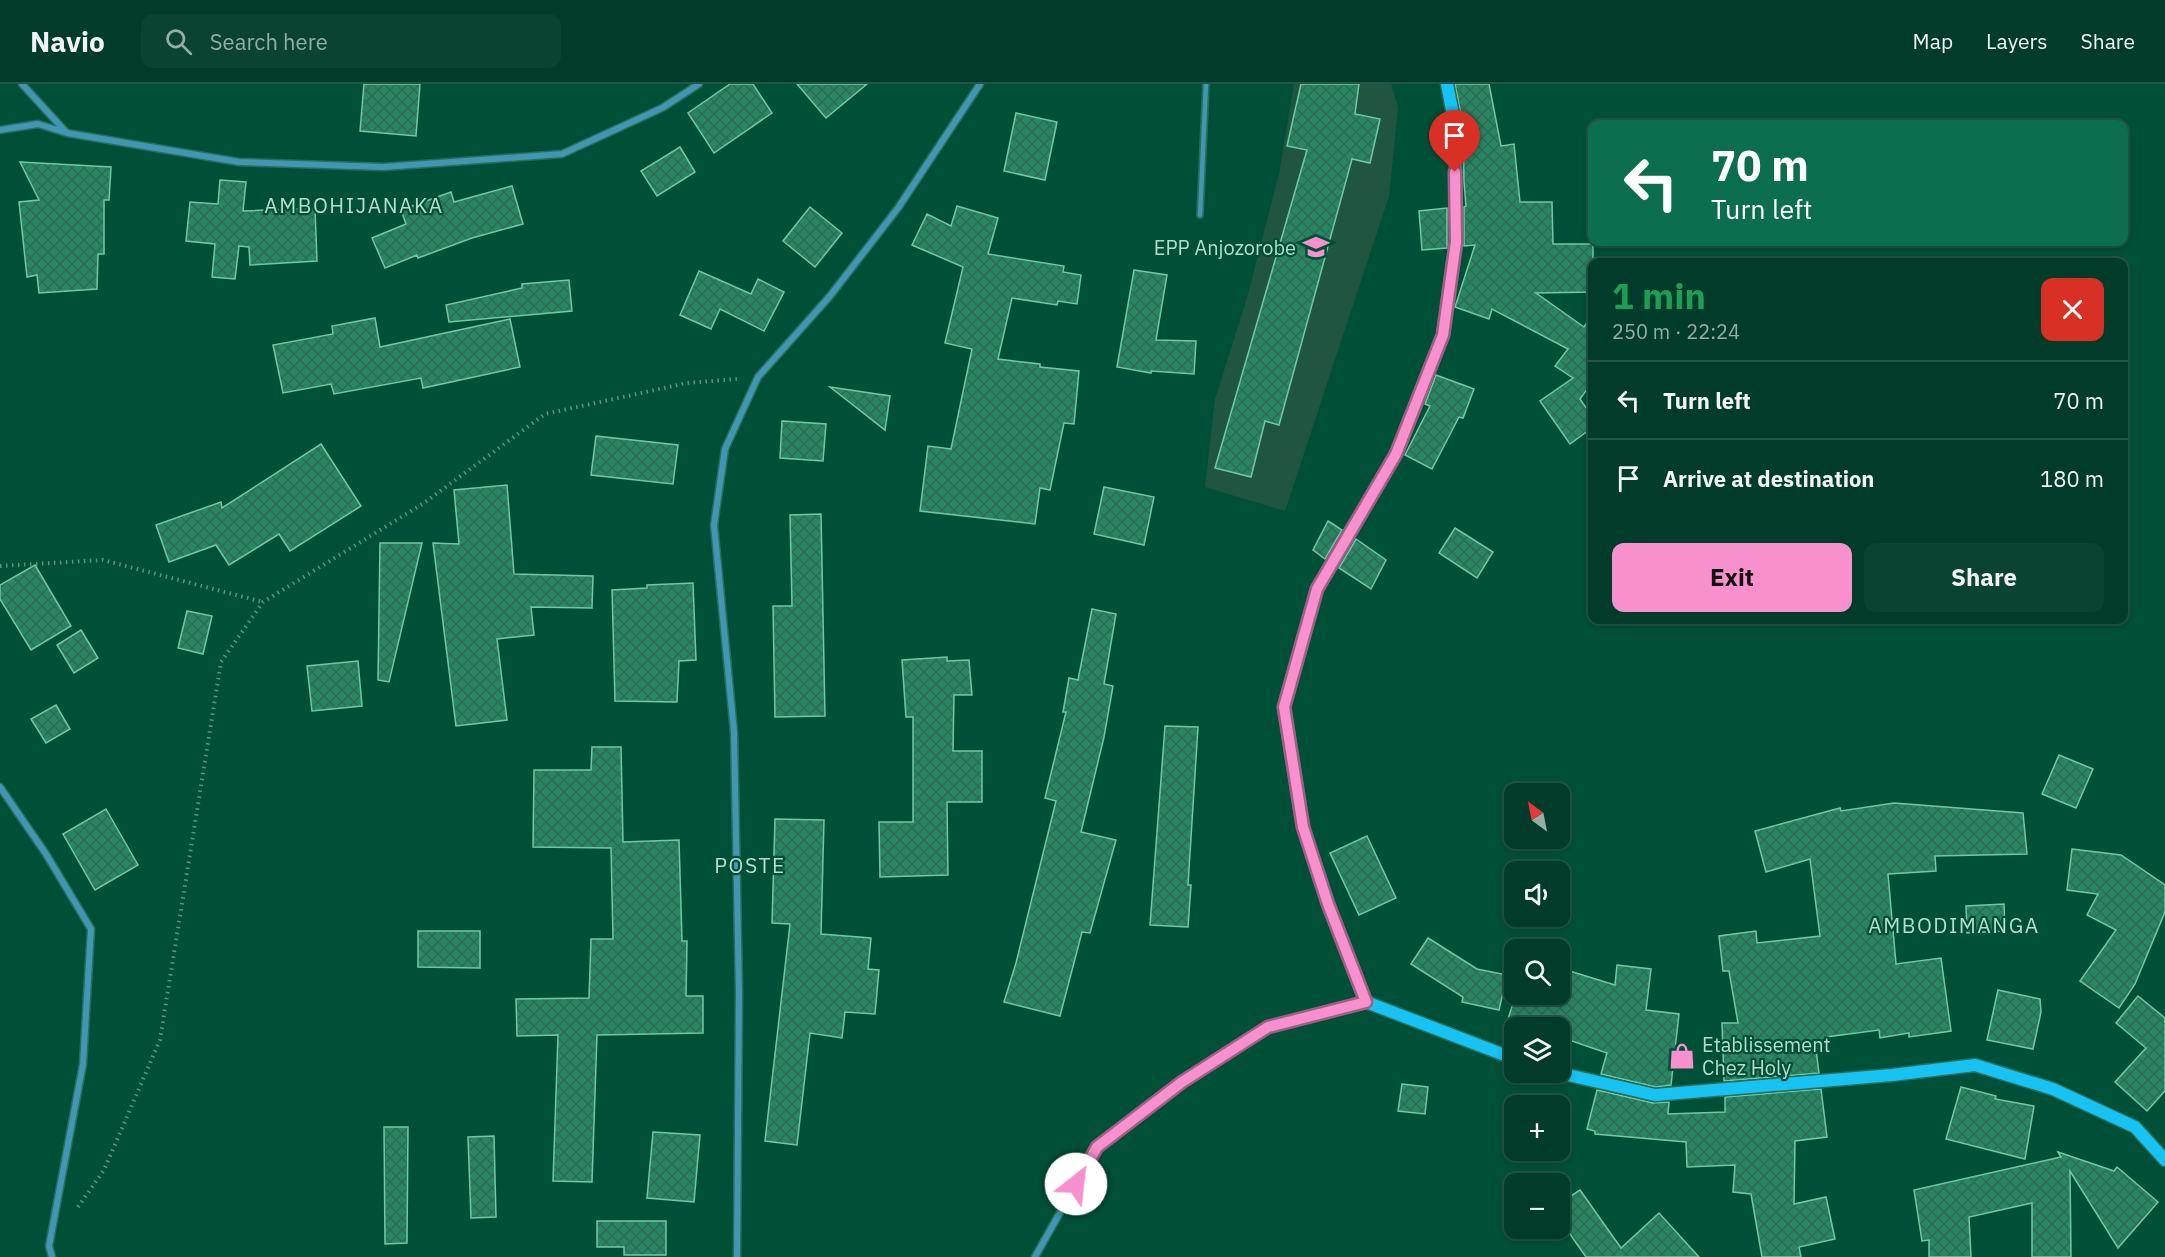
<!DOCTYPE html>
<html lang="en">
<head>
<meta charset="utf-8">
<style>
  body { margin:0; font-family:"IBM Plex Sans",sans-serif; background:#0a4331; color:#f1f3f6; height:100vh; display:flex; flex-direction:column; font-size:22px; white-space:nowrap }
  * { box-sizing:border-box; margin:0 }
  p { font-size:20px; color:#95ada8 }
  .icon { flex:none; width:33px; height:33px; fill:none; stroke:currentColor; stroke-width:2; stroke-linecap:round; stroke-linejoin:round }
  .map { position:relative; flex:1; overflow:hidden }
  .sheet { position:absolute; left:1588px; top:174px; width:540px; height:366px; display:flex; flex-direction:column; background:#003c29; border-radius:12px; box-shadow:0 3px 9px #0003,0 0 0 2px #225646 }
  .sheet>* { flex:none }
  .guide { position:absolute; left:1588px; top:36px; width:540px; height:126px; border-radius:12px; box-shadow:0 3px 9px #0003,0 0 0 2px #225646; background:#0b6e4f; color:#fff; overflow:hidden }
  .needle { width:39px; rotate:328deg }
  .fabs { position:absolute; left:1504px; top:699px; display:grid; gap:12px }
  .fabs a { display:grid; place-items:center; width:66px; height:66px; border-radius:12px; background:#003c29; box-shadow:0 3px 9px #0003,0 0 0 2px #225646; font-size:30px }
  .pin { position:absolute; display:grid; place-items:center; width:51px; height:51px; color:#fff; margin:-62px -26px; border-radius:50% 50% 50% 0; rotate:-45deg; box-shadow:0 0 6px #0007 }
  .pin .icon { rotate:45deg }
  .me { position:absolute; width:66px; margin:-33px; rotate:29deg; stroke-linejoin:round; filter:drop-shadow(0 0 4px #0008) }
  .turn { display:flex; align-items:center; gap:21px; height:126px; padding:0 24px; font-size:27px }
  .turn .icon { width:78px; height:78px; stroke-width:2.5 }
  .turn b { display:block; font-size:42px; line-height:51px }
  .round { display:grid; place-items:center; flex:none; width:63px; height:63px; border-radius:12px; background:#0a4331 }
  .head { display:flex; align-items:center; justify-content:space-between; height:102px; padding:0 24px }
  h1 { font-size:36px; font-weight:700; line-height:45px; color:#1e9e55 }
  .action { display:flex; gap:12px; margin-top:auto; padding:12px 24px }
  .action a { flex:1; height:69px; border-radius:12px; background:#f790cd; color:#111; font-size:24px; font-weight:700; line-height:69px; text-align:center }
  .action a+a { background:#0a4331; color:#f1f3f6 }
  ul { padding:0; list-style:none }
  li { display:flex; align-items:center; gap:18px; height:78px; padding:0 24px; border-top:2px solid #225646 }
  li div { flex:1 }
  li b { display:block; font-size:22px }
  li em { font-style:normal }
  header { display:flex; align-items:center; gap:36px; box-sizing:border-box; height:84px; padding:0 30px; background:#003c29; border-bottom:2px solid #225646 }
  header strong { font-size:28px }
  nav { display:flex; gap:33px; margin-inline-start:auto; font-size:21px }
  .search { width:420px; height:54px; background:#0a4331; display:flex; align-items:center; gap:15px; box-sizing:border-box; padding:0 21px; border-radius:12px; color:#95ada8; font-size:22px }
  .map>svg:first-child { display:block }
  .built { fill:#205641 }
  .building { fill:url(#building-cross-hatch); stroke:#71c9a3; stroke-width:1.5 }
  .lines { fill:none; stroke-linecap:round; stroke-linejoin:round }
  .service-casing { stroke:#286f57; stroke-width:8 }
  .minor-casing { stroke:#286f57; stroke-width:9 }
  .secondary-casing { stroke:#286f57; stroke-width:15 }
  .path { stroke:#58957f; stroke-width:4; stroke-dasharray:1.5 4.5; stroke-linecap:butt }
  .service { stroke:#4096b4; stroke-width:4.5 }
  .minor { stroke:#4096b4; stroke-width:6 }
  .secondary { stroke:#17c3f3; stroke-width:12 }
  .route-casing { stroke:#a15e85; stroke-width:15 }
  .route { stroke:#f790cd; stroke-width:10 }
  .labels { text-anchor:middle; dominant-baseline:central; stroke-width:4.5; stroke-linejoin:round; paint-order:stroke }
  .poi-label { font-size:20px; fill:#b5deca; stroke:#005037; text-anchor:end }
  .neighbourhood-label { font-size:21px; letter-spacing:1.5px; fill:#b5deca; stroke:#005037 }
</style>
</head>
<body>
<header>
<strong>Navio</strong>
<div class="search"><svg class="icon" aria-label="search" viewBox="0 0 24 24"><circle cx="10" cy="10" r="6"/><path d="M15 15l6 6"/></svg>Search here</div>
<nav><a>Map</a><a>Layers</a><a>Share</a></nav>
</header>
<div class="map">
<svg width="2165" height="1173" viewBox="0 0 2165 1173">
  <defs>
    <pattern id="building-cross-hatch" width="8" height="8" patternUnits="userSpaceOnUse" patternTransform="scale(1.5)"><rect width="8" height="8" fill="#298664"/><path d="M0 0l8 8M0 8l8-8" fill="none" stroke="#2e6b54"/></pattern>
  </defs>
  <rect width="100%" height="100%" fill="#005037"/>
  <!-- built -->
  <polygon class="built" points="1294,0 1391,0 1398,24 1389,112 1285,427 1205,403 1215,315 1247,214 1279,90"/>
  <!-- building -->
  <g class="building">
    <polygon points="364,0 420,0 416,52 360,47"/>
    <polygon points="730,0 753,0 772,29 714,69 688,29"/>
    <polygon points="797,0 867,0 826,34"/>
    <polygon points="1301,0 1359,0 1355,30 1380,35 1370,79 1352,75 1279,341 1265,337 1251,393 1215,384 1307,66 1287,62"/>
    <polygon points="1455,0 1489,0 1501,62 1514,60 1520,118 1552,118 1553,160 1593,160 1593,208 1536,209 1584,243 1593,230 1593,308 1588,304 1580,315 1593,334 1593,343 1570,360 1540,317 1573,294 1555,282 1568,265 1492,225 1489,235 1455,223 1475,161 1464,162 1464,123 1466,122 1464,98 1463,41"/>
    <polygon points="1016,29 1057,38 1045,96 1004,87"/>
    <polygon points="680,63 695,88 657,112 641,87"/>
    <polygon points="20,78 111,83 109,116 104,116 104,170 98,170 97,205 39,209 37,191 27,193 19,118 39,116"/>
    <polygon points="220,96 246,98 243,127 315,124 317,177 250,181 249,163 239,162 235,195 212,193 215,160 186,157 190,118 218,120"/>
    <polygon points="512,102 523,140 472,154 418,174 417,171 385,184 372,154 406,140 401,126 451,108 454,118"/>
    <polygon points="957,122 998,134 988,170 1064,182 1063,188 1081,191 1077,220 1058,217 1057,221 1012,214 998,275 1040,280 1040,283 1079,287 1074,340 1064,339 1050,406 1040,404 1035,440 920,427 928,362 951,365 972,265 945,259 963,183 912,161 927,130 951,142"/>
    <polygon points="810,123 842,149 815,183 783,157"/>
    <polygon points="1447,124 1447,164 1422,166 1419,127"/>
    <polygon points="1134,186 1167,191 1156,256 1196,257 1194,290 1151,287 1151,289 1117,283"/>
    <polygon points="699,187 751,210 758,195 784,208 764,247 720,225 711,245 680,231"/>
    <polygon points="569,196 572,227 449,238 446,221 522,204 522,200"/>
    <polygon points="375,234 380,263 510,235 520,283 423,304 421,294 334,310 331,300 283,309 273,261 333,250 332,242"/>
    <polygon points="1436,291 1474,305 1463,334 1459,333 1432,385 1405,371 1430,322 1425,320"/>
    <polygon points="830,303 890,312 885,346"/>
    <polygon points="782,337 826,340 823,377 780,374"/>
    <polygon points="596,352 678,361 673,400 591,391"/>
    <polygon points="321,360 361,422 290,467 279,450 229,481 216,461 169,478 156,441 221,418 222,424"/>
    <polygon points="507,401 514,490 593,492 592,524 531,523 534,551 497,555 507,636 456,642 433,459 459,460 454,406"/>
    <polygon points="1104,403 1154,413 1144,461 1094,450"/>
    <polygon points="821,430 825,632 775,633 773,522 792,522 790,431"/>
    <polygon points="1328,437 1342,446 1325,475 1313,466"/>
    <polygon points="1455,444 1493,468 1477,494 1439,469"/>
    <polygon points="1356,455 1386,476 1371,505 1339,484"/>
    <polygon points="380,459 422,459 389,598 378,596"/>
    <polygon points="35,481 71,542 31,566 0,515 0,501"/>
    <polygon points="693,499 696,576 679,577 677,618 615,617 612,506 647,504 647,501"/>
    <polygon points="1092,525 1116,530 1104,600 1113,602 1104,653 1081,748 1116,756 1090,849 1082,848 1060,932 1004,918 1016,879 1056,717 1045,714 1066,628 1063,628 1069,594 1078,596"/>
    <polygon points="187,527 212,532 203,570 178,564"/>
    <polygon points="81,546 98,574 74,589 57,561"/>
    <polygon points="947,573 947,577 969,576 972,611 954,611 953,667 982,667 982,718 947,718 948,791 880,793 879,738 913,738 913,633 906,633 902,576"/>
    <polygon points="358,577 362,622 312,627 307,582"/>
    <polygon points="56,621 70,645 46,659 31,635"/>
    <polygon points="1165,642 1198,643 1188,801 1191,801 1188,843 1150,841"/>
    <polygon points="592,663 621,663 623,758 679,756 682,857 687,857 686,912 703,912 703,949 597,951 592,1098 553,1097 558,951 517,952 516,915 589,914 591,855 613,855 611,764 533,763 534,686 591,686"/>
    <polygon points="2059,671 2093,685 2076,724 2042,710"/>
    <polygon points="1894,719 2023,729 2027,770 1935,772 1936,787 1888,790 1896,880 1941,874 1951,947 1909,953 1909,949 1880,954 1879,946 1826,953 1826,963 1816,965 1819,989 1724,997 1722,939 1738,939 1729,887 1723,887 1719,852 1756,847 1757,859 1820,852 1810,775 1766,788 1755,747 1840,724 1841,727"/>
    <polygon points="106,725 138,781 95,806 63,750"/>
    <polygon points="775,735 824,736 821,850 871,854 868,885 879,886 875,930 845,928 842,954 810,949 797,1061 765,1057 790,840 772,839"/>
    <polygon points="1367,752 1396,814 1359,831 1330,769"/>
    <polygon points="2072,765 2121,771 2165,801 2165,828 2135,900 2119,924 2080,897 2116,846 2087,831 2098,810 2067,806"/>
    <polygon points="2004,820 2005,847 1967,849 1966,822"/>
    <polygon points="418,847 480,847 480,884 418,883"/>
    <polygon points="1428,854 1477,885 1507,891 1499,926 1462,918 1463,913 1411,880"/>
    <polygon points="1617,881 1651,885 1646,926 1679,930 1671,1001 1656,1003 1601,990 1607,969 1560,953 1560,944 1533,944 1508,935 1516,910 1560,910 1560,884 1615,901"/>
    <polygon points="1998,906 2040,915 2041,928 2033,965 1987,956"/>
    <polygon points="2138,912 2165,934 2165,1007 2147,1027 2115,998 2146,964 2116,939"/>
    <polygon points="1402,1000 1428,1003 1425,1030 1398,1027"/>
    <polygon points="1961,1003 1996,1012 1995,1015 2034,1022 2025,1075 1946,1055"/>
    <polygon points="1821,1005 1827,1053 1795,1057 1794,1120 1826,1113 1835,1155 1799,1163 1801,1173 1762,1173 1751,1110 1733,1108 1735,1081 1687,1083 1686,1058 1595,1050 1595,1047 1587,1045 1597,1006 1653,1019 1669,1018 1668,1030 1725,1028 1725,1013"/>
    <polygon points="384,1043 408,1043 407,1159 385,1160"/>
    <polygon points="653,1048 700,1051 694,1118 647,1114"/>
    <polygon points="494,1052 496,1133 471,1134 468,1053"/>
    <polygon points="2058,1068 2114,1087 2117,1083 2158,1118 2118,1164 2070,1087 2071,1173 2032,1173 2032,1119 1969,1133 1971,1173 1929,1173 1929,1156 1922,1157 1914,1106 2061,1073"/>
    <polygon points="1580,1106 1621,1164 1659,1129 1699,1173 1586,1173 1560,1136 1560,1119"/>
    <polygon points="597,1137 666,1137 666,1171 624,1171 624,1163 597,1163"/>
  </g>
  <g class="lines">
    <!-- service casing -->
    <g class="service-casing">
      <polyline id="service" points="1200,131 1206,0"/>
    </g>
    <!-- minor casing -->
    <g class="minor-casing">
      <g id="minor">
        <polyline points="22,0 66,48"/>
        <polyline points="0,46 38,40 67,49 239,78 383,83 562,70 662,24 699,0"/>
        <polyline points="0,703 46,770 91,845 83,980 49,1162 52,1173"/>
        <polyline points="737,1173 739,909 734,648 714,441 725,365 758,293 830,212 898,124 980,0"/>
        <polyline points="1035,1173 1097,1063 1182,998 1267,943 1366,918"/>
      </g>
    </g>
    <!-- secondary casing -->
    <g class="secondary-casing">
      <g id="secondary">
        <polyline points="1447,0 1455,41 1456,158 1443,251 1396,370 1317,505 1284,623 1303,743 1328,820 1366,918 1515,975"/>
        <polyline points="1555,988 1655,1011 1892,991 1975,981 2053,1005 2135,1043 2165,1076"/>
      </g>
    </g>
    <!-- path -->
    <g class="path">
      <polyline points="0,482 103,476 263,518"/>
      <polyline points="78,1123 104,1086 160,956 221,578 263,518 424,419 545,330 687,299 737,295"/>
    </g>
    <!-- service -->
    <use href="#service" class="service"/>
    <!-- minor -->
    <use href="#minor" class="minor"/>
    <!-- secondary -->
    <use href="#secondary" class="secondary"/>
  </g>
  <g class="lines">
    <!-- route casing -->
    <g class="route-casing">
      <polyline id="route" points="1076,1100 1097,1063 1182,998 1268,943 1366,918 1328,820 1303,743 1284,623 1317,505 1396,370 1443,251 1456,158 1455,88"/>
    </g>
    <!-- route -->
    <use href="#route" class="route"/>
  </g>
  <!-- icons -->
  <defs>
    <g id="school-bare" transform="scale(2.07)"><path d="M0-5L7-2L0 1L-7-2ZM-4 1L0 2.5L4 1V4Q0 6-4 4Z" fill="#f790cd" stroke="#005037" stroke-width="2.5" paint-order="stroke"/></g>
    <g id="shop-bare" transform="scale(2.07)"><path d="M-5-2.5h2.3a2.7 3.5 0 0 1 5.4 0H5L5.5 6h-11ZM-1.5-2.5h3a1.5 2.3 0 0 0-3 0Z" fill="#f790cd" stroke="#005037" stroke-width="2.5" paint-order="stroke"/></g>
  </defs>
  <g fill-rule="evenodd">
    <use href="#school-bare" x="1316" y="163"/>
    <use href="#shop-bare" x="1682" y="972"/>
  </g>
  <g class="labels">
    <!-- poi labels -->
    <g class="poi-label">
      <text x="1296" y="163">EPP Anjozorobe</text>
      <text x="1702" y="960" text-anchor="start">Etablissement<tspan x="1702" dy="23">Chez Holy</tspan></text>
    </g>
    <!-- neighbourhood labels -->
    <g class="neighbourhood-label">
      <text x="354" y="121">AMBOHIJANAKA</text>
      <text x="750" y="781">POSTE</text>
      <text x="1954" y="841">AMBODIMANGA</text>
    </g>
  </g>
</svg>
<div class="fabs">
<a><svg class="needle" viewBox="-14 -14 28 28"><path d="M0-13l5 13h-10z" fill="#e53935"/><path d="M0 13l5-13h-10z" fill="#95ada8"/></svg></a>
<a><svg class="icon" aria-label="sound" viewBox="0 0 24 24"><path d="M4 9h4l5-4v14l-5-4H4zM17 9q2 3 0 6"/></svg></a>
<a><svg class="icon" aria-label="search" viewBox="0 0 24 24"><circle cx="10" cy="10" r="6"/><path d="M15 15l6 6"/></svg></a>
<a><svg class="icon" aria-label="layers" viewBox="0 0 24 24"><path d="M12 4l9 5-9 5-9-5zM3 14l9 5 9-5"/></svg></a>
<a>+</a>
<a>−</a>
</div>
<div class="pin" style="left:1455px;top:88px;background:#d93025"><svg class="icon" aria-label="arrive" viewBox="0 0 24 24"><path d="M6 21V4h12l-3 4 3 4H6"/></svg></div>
<svg class="me" style="left:1076px;top:1100px" viewBox="-20 -20 40 40"><circle r="19" fill="#fff"/><path d="M0-13L10 11 0 6-10 11z" fill="#f790cd"/></svg>
<div class="guide">
<div class="turn"><svg class="icon" aria-label="left" viewBox="0 0 24 24"><path d="M17 20v-9H6M10 6l-5 5 5 5"/></svg><div><b>70 m</b>Turn left</div></div>
</div>
<section class="sheet">
<div class="head"><div><h1>1 min</h1><p>250 m · 22:24</p></div><a class="round" style="background:#d93025;color:#fff"><svg class="icon" aria-label="close" viewBox="0 0 24 24"><path d="M6 6l12 12M18 6L6 18"/></svg></a></div>
<ul>
<li><svg class="icon" aria-label="left" viewBox="0 0 24 24"><path d="M17 20v-9H6M10 6l-5 5 5 5"/></svg><div><b>Turn left</b></div><em>70 m</em></li>
<li><svg class="icon" aria-label="arrive" viewBox="0 0 24 24"><path d="M6 21V4h12l-3 4 3 4H6"/></svg><div><b>Arrive at destination</b></div><em>180 m</em></li>
</ul>
<div class="action"><a>Exit</a><a>Share</a></div>
</section>
</div>
</body>
</html>
